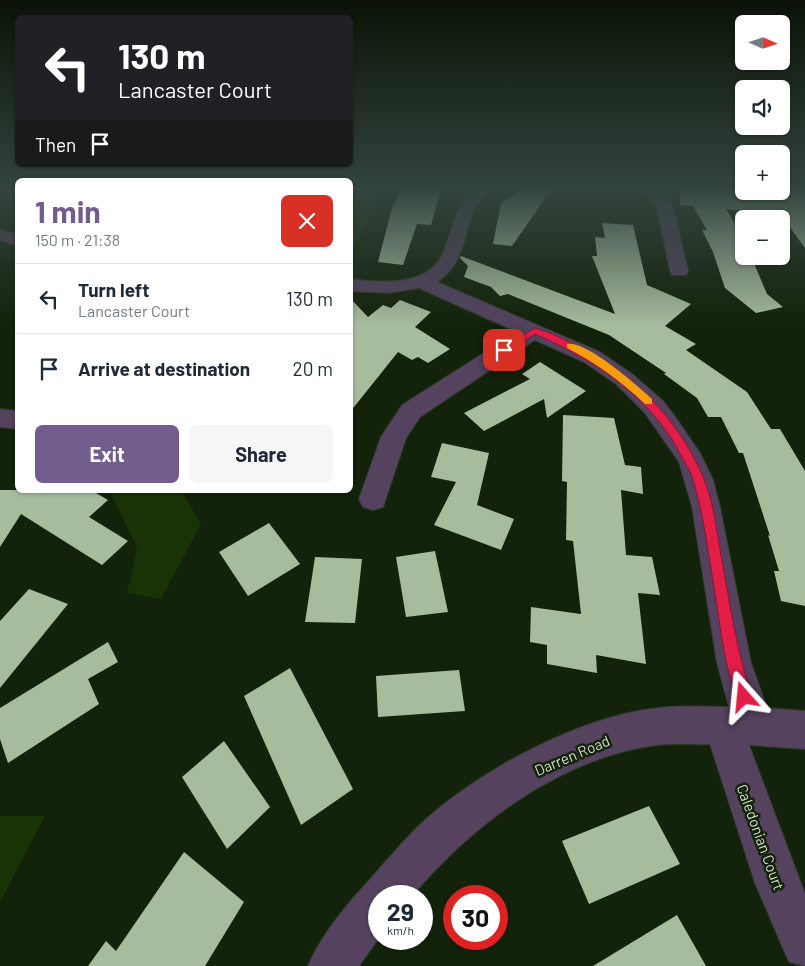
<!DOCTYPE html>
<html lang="en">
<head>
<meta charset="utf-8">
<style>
  body { margin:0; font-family:Barlow,sans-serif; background:#f6f6f7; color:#1f2937; height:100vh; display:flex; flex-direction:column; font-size:19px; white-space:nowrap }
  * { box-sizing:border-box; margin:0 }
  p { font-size:16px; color:#747a83 }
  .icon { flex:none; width:28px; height:28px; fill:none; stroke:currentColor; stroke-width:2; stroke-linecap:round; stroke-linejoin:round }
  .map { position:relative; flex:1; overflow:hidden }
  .details { position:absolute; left:15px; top:178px; width:338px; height:315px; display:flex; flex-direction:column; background:#fff; border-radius:8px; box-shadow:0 1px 4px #0004 }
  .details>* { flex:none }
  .hud { position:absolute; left:15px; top:15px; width:338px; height:152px; border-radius:8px; box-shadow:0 1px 4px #0004; background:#202124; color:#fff; overflow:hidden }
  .needle { width:32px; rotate:93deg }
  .buttons { position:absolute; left:735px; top:15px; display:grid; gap:10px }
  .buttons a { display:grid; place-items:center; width:55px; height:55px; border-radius:8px; background:#fff; box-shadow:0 1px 4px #0004; font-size:25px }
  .speed { position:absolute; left:368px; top:885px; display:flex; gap:10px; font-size:25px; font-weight:700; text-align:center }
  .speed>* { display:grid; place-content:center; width:65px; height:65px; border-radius:50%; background:#fff; box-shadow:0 1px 4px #0004; line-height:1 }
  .speed small { font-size:12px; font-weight:400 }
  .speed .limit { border:8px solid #d22; background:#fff; color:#111 }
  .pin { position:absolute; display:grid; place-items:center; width:42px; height:42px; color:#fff; margin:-21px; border-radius:10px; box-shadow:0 2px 8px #0006 }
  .me { position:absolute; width:55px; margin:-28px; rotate:342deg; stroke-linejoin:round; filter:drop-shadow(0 0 4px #0008) }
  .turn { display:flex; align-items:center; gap:18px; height:105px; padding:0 20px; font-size:22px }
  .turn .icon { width:65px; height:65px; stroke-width:2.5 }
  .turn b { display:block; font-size:35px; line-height:42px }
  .then { display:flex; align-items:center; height:48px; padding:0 20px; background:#0003; gap:10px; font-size:19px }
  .round { display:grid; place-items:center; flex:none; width:52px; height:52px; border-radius:8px; background:#f6f6f7 }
  .headline { display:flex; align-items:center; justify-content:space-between; height:85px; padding:0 20px }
  h1 { font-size:30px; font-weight:700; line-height:38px; color:#725c8e }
  .primary-button { display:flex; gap:10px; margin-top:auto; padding:10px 20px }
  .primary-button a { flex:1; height:58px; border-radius:8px; background:#725c8e; color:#fff; font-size:20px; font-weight:700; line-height:58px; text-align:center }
  .primary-button a+a { background:#f6f6f7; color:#1f2937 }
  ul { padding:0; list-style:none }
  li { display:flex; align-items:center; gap:15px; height:70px; padding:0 20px; border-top:1px solid #e0e1e3 }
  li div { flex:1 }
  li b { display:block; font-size:19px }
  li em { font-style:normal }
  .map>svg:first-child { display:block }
  .green { fill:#193307 }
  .building { fill:#a7bb9d }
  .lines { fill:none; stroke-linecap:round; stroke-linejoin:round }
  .minor-casing { stroke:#2e3c26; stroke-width:2 }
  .minor { fill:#54425f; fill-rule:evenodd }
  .route { fill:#e11d48; stroke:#92132f }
  .slow { fill:#f59e0b }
  .labels { text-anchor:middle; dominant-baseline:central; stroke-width:5; stroke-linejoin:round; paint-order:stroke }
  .near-street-label { font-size:15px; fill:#d4dfcf; stroke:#13220a }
</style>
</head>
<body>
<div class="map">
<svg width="805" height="966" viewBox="0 0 805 966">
  <rect width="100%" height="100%" fill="#13220a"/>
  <!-- green -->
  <g class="green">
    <polygon points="350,190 384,190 350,253"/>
    <polygon points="109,490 181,490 201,524 161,599 127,593 137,548"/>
    <polygon points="0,816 45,816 0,902"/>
  </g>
  <!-- building -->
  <g class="building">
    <polygon points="401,190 441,190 431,225 417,224 403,265 378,262 392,208"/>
    <polygon points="521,190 551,190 512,246 493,244 501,203"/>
    <polygon points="680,190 805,190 805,248 781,215 726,209 744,239 744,256 751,256 767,294 783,307 756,313 725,288 713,252 702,230 707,230 693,206 680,205"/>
    <polygon points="602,223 633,225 647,285 691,304 665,326 696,344 686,350 747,392 771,429 780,429 805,471 805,606 781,601 774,571 779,571 768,535 770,536 743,453 739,453 721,417 708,417 697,398 664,374 666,373 609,335 508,294 500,296 491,287 464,277 468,266 460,258 461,256 615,314 592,256 597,256 595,237 605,238"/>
    <polygon points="350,298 368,317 383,305 391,308 400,300 431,312 415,327 450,349 428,363 418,357 412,360 398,352 350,412"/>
    <polygon points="540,362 586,391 547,418 544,399 484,431 464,413 530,379 522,374"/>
    <polygon points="563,415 614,418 625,465 641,467 643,494 621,490 626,555 652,557 660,595 638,593 646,664 596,655 597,673 547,664 547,645 530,642 531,607 581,614 573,541 566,540 567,482 562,481"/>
    <polygon points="442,443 489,453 477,505 514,519 501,550 434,525 456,482 431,477"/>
    <polygon points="0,490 91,490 108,500 89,517 128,541 102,565 21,514 0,547"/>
    <polygon points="269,523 300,564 248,596 219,552"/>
    <polygon points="435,551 448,612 406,617 396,557"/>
    <polygon points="315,557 362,559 355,623 305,622"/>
    <polygon points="29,589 68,604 0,688 0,621"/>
    <polygon points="108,642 118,662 88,679 99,704 8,763 0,739 0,708"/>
    <polygon points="290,668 353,789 301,825 244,696"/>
    <polygon points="459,670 465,711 378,717 376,676"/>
    <polygon points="224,741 270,807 227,849 182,777"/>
    <polygon points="649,806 680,864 589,904 562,841"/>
    <polygon points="184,852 244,902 205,966 88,966 106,941 116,951"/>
    <polygon points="677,915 706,966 593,966"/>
  </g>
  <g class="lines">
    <!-- minor casing -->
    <g class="minor-casing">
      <g id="minor">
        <path d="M471,190H487C483,197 478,202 474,210C463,237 464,264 437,282L600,352L632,374L663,401L674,415L700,453L713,480L720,507L751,663L767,708L805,711V749L749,745L805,894V966L789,962L755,883L710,744C693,745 674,743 657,745C560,758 473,824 412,896H379V938L359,966H308C321,936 342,910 364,886C384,864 403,840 425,820C482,769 581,716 658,708C681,705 706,707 729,707L717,663L692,507L679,462L645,413L616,384L584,362L535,340L420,417L406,438L383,507L373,510L363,507L359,499L381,437L402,405L517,332L419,288L388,293L350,291V279C380,283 429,287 443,253C452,231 455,209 471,190Z"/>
        <polygon points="642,190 658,190 673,206 688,271 686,275 672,275 670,271 657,207"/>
        <polygon points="0,229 18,235 18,246 0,240"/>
        <polygon points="0,409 18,411 18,429 0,427"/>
      </g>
    </g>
    <!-- minor -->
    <use href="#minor" class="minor"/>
  </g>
  <!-- sky -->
  <linearGradient id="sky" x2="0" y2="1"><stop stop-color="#0a1306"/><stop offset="0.58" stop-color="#33443e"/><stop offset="1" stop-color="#33443e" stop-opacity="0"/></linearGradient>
  <rect width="805" height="326" fill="url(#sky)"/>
  <!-- route -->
  <path class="route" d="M535,328C560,335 583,350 606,363C650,391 684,431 704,479C713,501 716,526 720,549C729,599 736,649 752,697L750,702L744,705L739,702C725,669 721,634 716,599C709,560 705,520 694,483C692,474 687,466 683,459C652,397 597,361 535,334L507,352L499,350Z"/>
  <!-- slow -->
  <path class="slow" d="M567,344C586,340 638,386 652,399V404H645C621,381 596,363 567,348Z"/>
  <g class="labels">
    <!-- near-street labels -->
    <g class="near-street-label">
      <text transform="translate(572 755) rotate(-23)">Darren Road</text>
      <text transform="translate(761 837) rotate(70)">Caledonian Court</text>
    </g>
  </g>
</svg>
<div class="buttons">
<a><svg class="needle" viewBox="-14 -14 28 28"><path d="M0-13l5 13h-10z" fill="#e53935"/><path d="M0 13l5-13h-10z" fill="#747a83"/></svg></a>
<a><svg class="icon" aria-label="sound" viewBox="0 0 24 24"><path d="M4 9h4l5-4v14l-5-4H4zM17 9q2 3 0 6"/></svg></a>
<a>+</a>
<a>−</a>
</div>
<div class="speed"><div>29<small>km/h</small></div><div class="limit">30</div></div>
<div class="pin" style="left:504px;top:350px;background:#d93025"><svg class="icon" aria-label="arrive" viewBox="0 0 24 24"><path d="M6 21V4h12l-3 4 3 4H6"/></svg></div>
<svg class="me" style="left:744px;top:697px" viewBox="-20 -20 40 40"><path d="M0-17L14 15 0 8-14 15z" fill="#e11d48" stroke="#fff" stroke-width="4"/></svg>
<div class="hud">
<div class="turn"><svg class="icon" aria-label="left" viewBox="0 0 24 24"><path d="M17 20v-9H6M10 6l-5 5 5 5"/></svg><div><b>130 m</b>Lancaster Court</div></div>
<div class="then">Then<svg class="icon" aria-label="arrive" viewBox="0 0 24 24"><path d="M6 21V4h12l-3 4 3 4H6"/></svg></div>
</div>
<section class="details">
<div class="headline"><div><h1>1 min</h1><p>150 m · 21:38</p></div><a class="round" style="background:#d93025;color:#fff"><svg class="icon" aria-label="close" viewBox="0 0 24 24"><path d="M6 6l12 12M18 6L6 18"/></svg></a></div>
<ul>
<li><svg class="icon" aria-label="left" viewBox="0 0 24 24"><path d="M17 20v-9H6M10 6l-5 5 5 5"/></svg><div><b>Turn left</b><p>Lancaster Court</p></div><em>130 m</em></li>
<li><svg class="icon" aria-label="arrive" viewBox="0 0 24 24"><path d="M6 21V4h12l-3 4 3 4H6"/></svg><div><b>Arrive at destination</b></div><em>20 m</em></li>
</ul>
<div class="primary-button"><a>Exit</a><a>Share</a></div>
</section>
</div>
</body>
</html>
